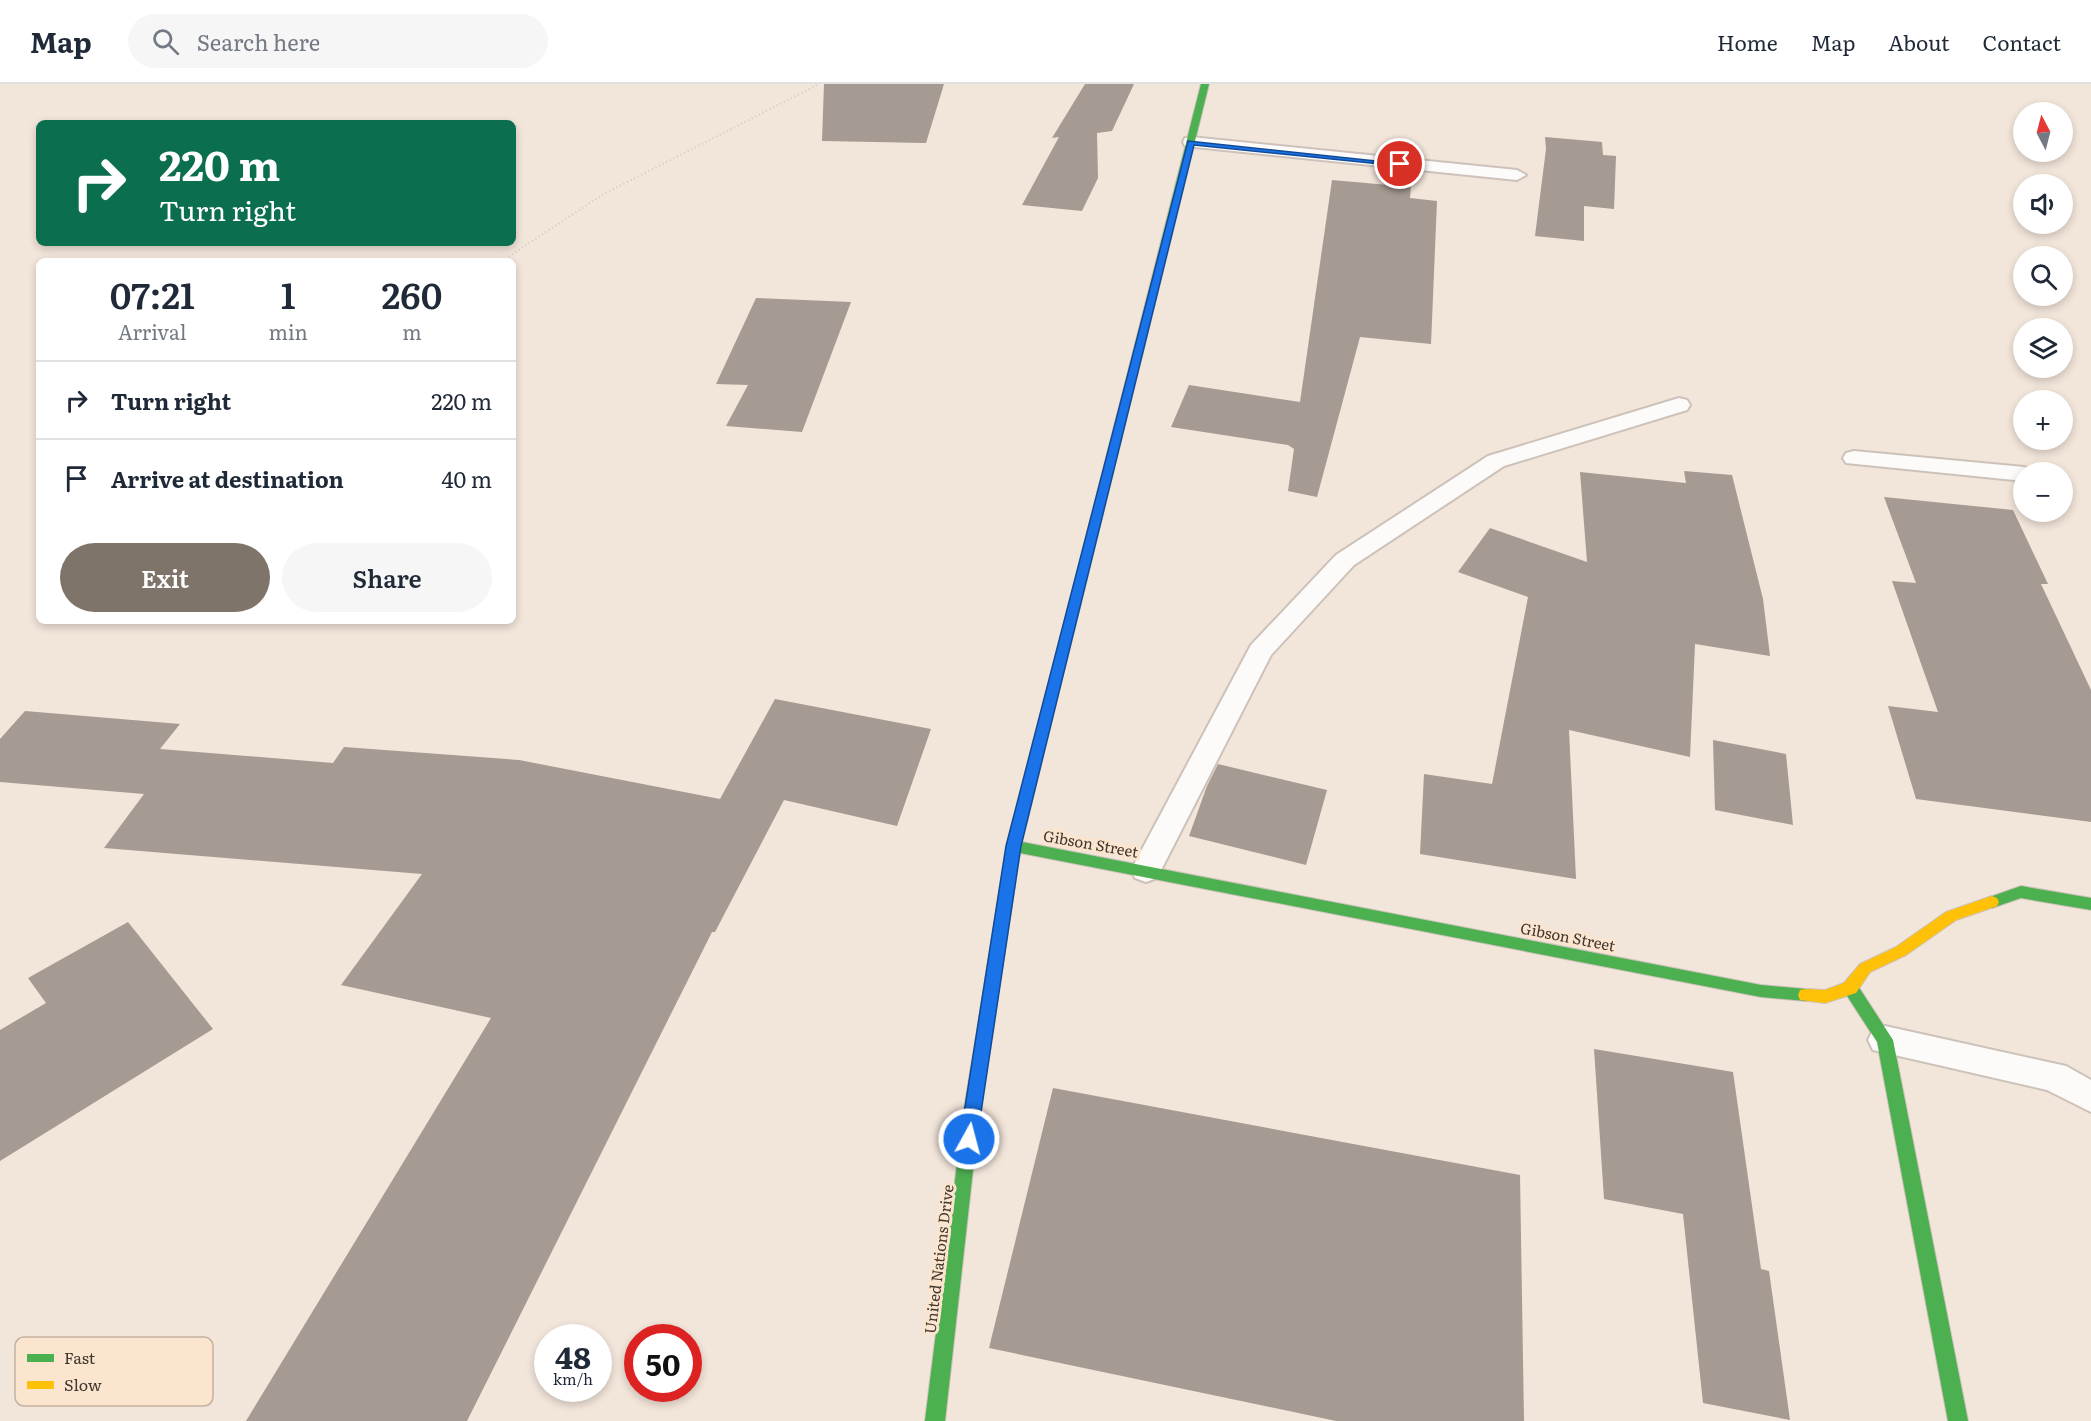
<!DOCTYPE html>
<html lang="en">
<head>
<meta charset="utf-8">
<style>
  body { margin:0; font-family:Literata,serif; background:#f6f6f7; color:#1f2937; height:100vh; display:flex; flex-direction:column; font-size:22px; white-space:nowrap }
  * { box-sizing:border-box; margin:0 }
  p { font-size:20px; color:#747a83 }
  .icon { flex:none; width:33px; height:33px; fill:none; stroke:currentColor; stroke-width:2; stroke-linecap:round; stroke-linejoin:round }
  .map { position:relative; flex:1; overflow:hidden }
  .side { position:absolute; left:36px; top:174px; width:480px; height:366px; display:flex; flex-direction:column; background:#fff; border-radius:9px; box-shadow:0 3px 9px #0003 }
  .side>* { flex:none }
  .guide { position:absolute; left:36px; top:36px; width:480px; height:126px; border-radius:9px; box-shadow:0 3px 9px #0003; background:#0b6e4f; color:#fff; overflow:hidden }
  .needle { width:39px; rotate:353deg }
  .buttons { position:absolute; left:2013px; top:18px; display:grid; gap:12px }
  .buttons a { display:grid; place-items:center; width:60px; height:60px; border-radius:50%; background:#fff; box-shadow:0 3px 9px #0003; font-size:30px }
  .speed { position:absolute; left:534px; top:1240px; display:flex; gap:12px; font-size:30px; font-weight:700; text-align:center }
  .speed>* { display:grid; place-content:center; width:78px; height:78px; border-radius:50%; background:#fff; box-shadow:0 3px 9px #0003; line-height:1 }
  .speed small { font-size:15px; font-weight:400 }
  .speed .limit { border:9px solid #d22; background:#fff; color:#111 }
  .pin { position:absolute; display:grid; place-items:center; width:51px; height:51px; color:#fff; margin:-26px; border:3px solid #fff; border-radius:50%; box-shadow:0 2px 6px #0007 }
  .me { position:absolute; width:66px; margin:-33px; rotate:7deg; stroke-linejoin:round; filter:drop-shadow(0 0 4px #0008) }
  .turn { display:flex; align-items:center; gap:21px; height:126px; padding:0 24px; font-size:27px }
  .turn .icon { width:78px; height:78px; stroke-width:2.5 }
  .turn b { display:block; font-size:42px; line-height:51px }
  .eta { display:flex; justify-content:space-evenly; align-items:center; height:102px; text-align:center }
  .eta b { font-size:36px; font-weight:600; line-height:42px }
  .action { display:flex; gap:12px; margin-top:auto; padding:12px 24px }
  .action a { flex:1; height:69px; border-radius:36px; background:#7e746a; color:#fff; font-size:24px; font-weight:600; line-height:69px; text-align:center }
  .action a+a { background:#f6f6f7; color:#1f2937 }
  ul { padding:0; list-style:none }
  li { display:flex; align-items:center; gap:18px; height:78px; padding:0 24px; border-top:2px solid #e0e1e3 }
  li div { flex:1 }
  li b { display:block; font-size:22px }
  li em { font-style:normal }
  header { display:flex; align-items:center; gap:36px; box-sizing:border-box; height:84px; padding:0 30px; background:#fff; border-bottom:2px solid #e0e1e3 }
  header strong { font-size:28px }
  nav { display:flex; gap:33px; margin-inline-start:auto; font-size:21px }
  .search { width:420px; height:54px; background:#f6f6f7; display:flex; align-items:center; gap:15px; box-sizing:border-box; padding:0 21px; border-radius:33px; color:#747a83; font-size:22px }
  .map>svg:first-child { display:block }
  .building { fill:#a59b92 }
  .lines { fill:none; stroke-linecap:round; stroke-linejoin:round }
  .lane-casing { stroke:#cdc2ba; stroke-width:4 }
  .fast-casing { stroke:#cdc2ba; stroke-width:2 }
  .slow-casing { stroke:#cdc2ba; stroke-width:2 }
  .path { stroke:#cec9c5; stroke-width:2; stroke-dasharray:1 3; stroke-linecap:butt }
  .lane { fill:#fdfbf9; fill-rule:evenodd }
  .fast { fill:#4caf50; fill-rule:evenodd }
  .slow { fill:#ffc107; fill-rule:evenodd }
  .route { fill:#1a73e8; stroke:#114b97; stroke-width:1.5 }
  .labels { text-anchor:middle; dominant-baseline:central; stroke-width:6; stroke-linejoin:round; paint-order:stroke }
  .street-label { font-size:15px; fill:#40372e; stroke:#fce5cf }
  .key { fill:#fce5cf; stroke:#c4b19f; stroke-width:1.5 }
  .key-label { font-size:16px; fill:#40372e }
</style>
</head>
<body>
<header>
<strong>Map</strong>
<div class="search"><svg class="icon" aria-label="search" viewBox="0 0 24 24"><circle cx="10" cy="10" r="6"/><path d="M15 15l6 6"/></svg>Search here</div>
<nav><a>Home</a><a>Map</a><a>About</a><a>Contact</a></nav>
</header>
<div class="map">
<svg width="2091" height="1337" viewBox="0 0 2091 1337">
  <rect width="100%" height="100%" fill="#f2e5da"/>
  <!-- building -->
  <g class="building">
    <polygon points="824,0 944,0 926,59 822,57"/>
    <polygon points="1085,0 1134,0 1112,47 1097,49 1098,94 1082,127 1022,121 1059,53 1052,54"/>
    <polygon points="1545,53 1602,58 1603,71 1616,72 1614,125 1584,122 1584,157 1535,152 1546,65"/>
    <polygon points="1332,96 1411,103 1410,114 1437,117 1431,260 1360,253 1317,413 1288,407 1294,365 1288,361 1171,343 1189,301 1300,318"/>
    <polygon points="756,214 851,218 802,348 726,342 748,301 716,300"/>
    <polygon points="1684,387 1732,391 1763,515 1770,572 1695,560 1690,673 1569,646 1576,795 1420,770 1424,690 1492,700 1528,513 1458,488 1490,444 1587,478 1580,388 1686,399"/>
    <polygon points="1884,413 2013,426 2048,500 2041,500 2091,606 2091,738 1916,715 1888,622 1938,628 1892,497 1916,499"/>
    <polygon points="775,615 931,645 897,742 784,716 715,848 712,848 467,1337 246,1337 491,934 341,901 422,790 104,764 144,710 0,698 0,655 25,627 180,640 160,665 333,679 344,663 519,676 720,715"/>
    <polygon points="1713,656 1786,670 1793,741 1715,726"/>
    <polygon points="1218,680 1327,706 1306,781 1189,752 1207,702"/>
    <polygon points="128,838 213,945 0,1077 0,946 46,919 28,894"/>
    <polygon points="1594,965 1733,988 1761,1185 1769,1187 1790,1336 1703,1319 1683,1130 1604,1115"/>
    <polygon points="1053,1004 1520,1091 1524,1337 1336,1337 989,1264"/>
  </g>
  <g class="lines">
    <!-- lane casing -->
    <g class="lane-casing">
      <g id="lane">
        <polygon points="1191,53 1517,86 1526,91 1517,96 1185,62 1183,58 1185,54"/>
        <polygon points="1679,314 1687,316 1690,321 1687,326 1504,382 1354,481 1271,571 1157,794 1146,798 1135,794 1131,786 1251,561 1336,471 1488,372"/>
        <polygon points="1854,367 2024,383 2035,388 2024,388 2024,397 1846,379 1843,374 1846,369"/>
        <polygon points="1885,942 2066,982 2091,996 2091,1028 2047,1006 1873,966 1868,956 1873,946"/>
      </g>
    </g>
    <!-- fast casing -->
    <g class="fast-casing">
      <g id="fast">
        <polygon points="1201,0 1209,0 1139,284 1134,287 1129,284"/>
        <polygon points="1057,587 1063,591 1022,758 1761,901 1806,905 1812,906 1814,911 1812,916 1806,917 1761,913 1020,769 979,1032 945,1337 925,1337 963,1032 1007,762 1051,591"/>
        <polygon points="2021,802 2091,814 2091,826 2021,814 1992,824 1987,822 1985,818 1987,814"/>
        <polygon points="1850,898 1856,899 1893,956 1968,1337 1948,1337 1877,958 1842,904 1844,899"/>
      </g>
    </g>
    <!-- slow casing -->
    <g class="slow-casing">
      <g id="slow">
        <polygon points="1134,281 1139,284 1063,591 1057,595 1051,591 1129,284"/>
        <polygon points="1992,812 1997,814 1999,818 1997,822 1956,836 1906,871 1870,888 1856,909 1825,919 1800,916 1798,911 1800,906 1806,905 1825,906 1844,899 1860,880 1896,863 1946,828"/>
      </g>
    </g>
    <!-- path -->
    <polyline class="path" points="502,177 602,111 819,0"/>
    <!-- lane -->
    <use href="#lane" class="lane"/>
    <!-- fast -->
    <use href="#fast" class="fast"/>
    <!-- slow -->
    <use href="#slow" class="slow"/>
  </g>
  <!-- route -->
  <polygon class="route" points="1188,57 1404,80 1400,82 1194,61 1021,762 977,1055 975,1061 969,1063 962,1061 960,1055 1006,762"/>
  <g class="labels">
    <!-- street labels -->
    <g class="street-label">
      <text transform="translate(1091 759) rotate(10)">Gibson Street</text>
      <text transform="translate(1568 852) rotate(11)">Gibson Street</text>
      <text transform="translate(938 1175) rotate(-83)">United Nations Drive</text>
    </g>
  </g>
  <!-- legend -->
  <rect x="15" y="1253" width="198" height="69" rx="9" class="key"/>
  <rect x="27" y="1270" width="27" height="8" fill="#4caf50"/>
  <rect x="27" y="1297" width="27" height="8" fill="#ffc107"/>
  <g class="key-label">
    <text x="64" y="1280">Fast</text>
    <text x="64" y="1307">Slow</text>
  </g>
</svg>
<div class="buttons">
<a><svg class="needle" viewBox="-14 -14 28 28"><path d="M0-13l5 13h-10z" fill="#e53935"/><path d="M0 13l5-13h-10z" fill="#747a83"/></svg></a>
<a><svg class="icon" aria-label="sound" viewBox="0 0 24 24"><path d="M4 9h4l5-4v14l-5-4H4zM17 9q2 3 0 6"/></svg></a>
<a><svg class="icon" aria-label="search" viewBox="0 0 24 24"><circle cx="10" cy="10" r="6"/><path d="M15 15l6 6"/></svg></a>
<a><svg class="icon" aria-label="layers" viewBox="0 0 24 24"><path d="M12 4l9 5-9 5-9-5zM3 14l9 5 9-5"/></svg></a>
<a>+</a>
<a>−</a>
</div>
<div class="speed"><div>48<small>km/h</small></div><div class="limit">50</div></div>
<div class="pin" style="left:1400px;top:80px;background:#d93025"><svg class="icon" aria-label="arrive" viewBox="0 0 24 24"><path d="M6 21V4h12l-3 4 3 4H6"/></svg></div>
<svg class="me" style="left:969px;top:1055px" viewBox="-20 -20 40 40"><circle r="17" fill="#1a73e8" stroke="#fff" stroke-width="3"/><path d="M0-11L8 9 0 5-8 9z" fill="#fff"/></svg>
<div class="guide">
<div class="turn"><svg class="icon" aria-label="right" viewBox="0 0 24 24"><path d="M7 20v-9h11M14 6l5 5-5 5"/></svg><div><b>220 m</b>Turn right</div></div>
</div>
<section class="side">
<div class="eta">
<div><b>07:21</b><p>Arrival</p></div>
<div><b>1</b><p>min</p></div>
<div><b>260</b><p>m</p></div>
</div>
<ul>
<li><svg class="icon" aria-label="right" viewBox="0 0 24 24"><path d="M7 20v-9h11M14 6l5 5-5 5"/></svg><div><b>Turn right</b></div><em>220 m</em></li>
<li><svg class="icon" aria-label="arrive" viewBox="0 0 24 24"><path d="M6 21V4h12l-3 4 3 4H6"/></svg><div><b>Arrive at destination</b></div><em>40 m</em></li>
</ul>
<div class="action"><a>Exit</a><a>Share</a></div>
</section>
</div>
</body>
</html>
